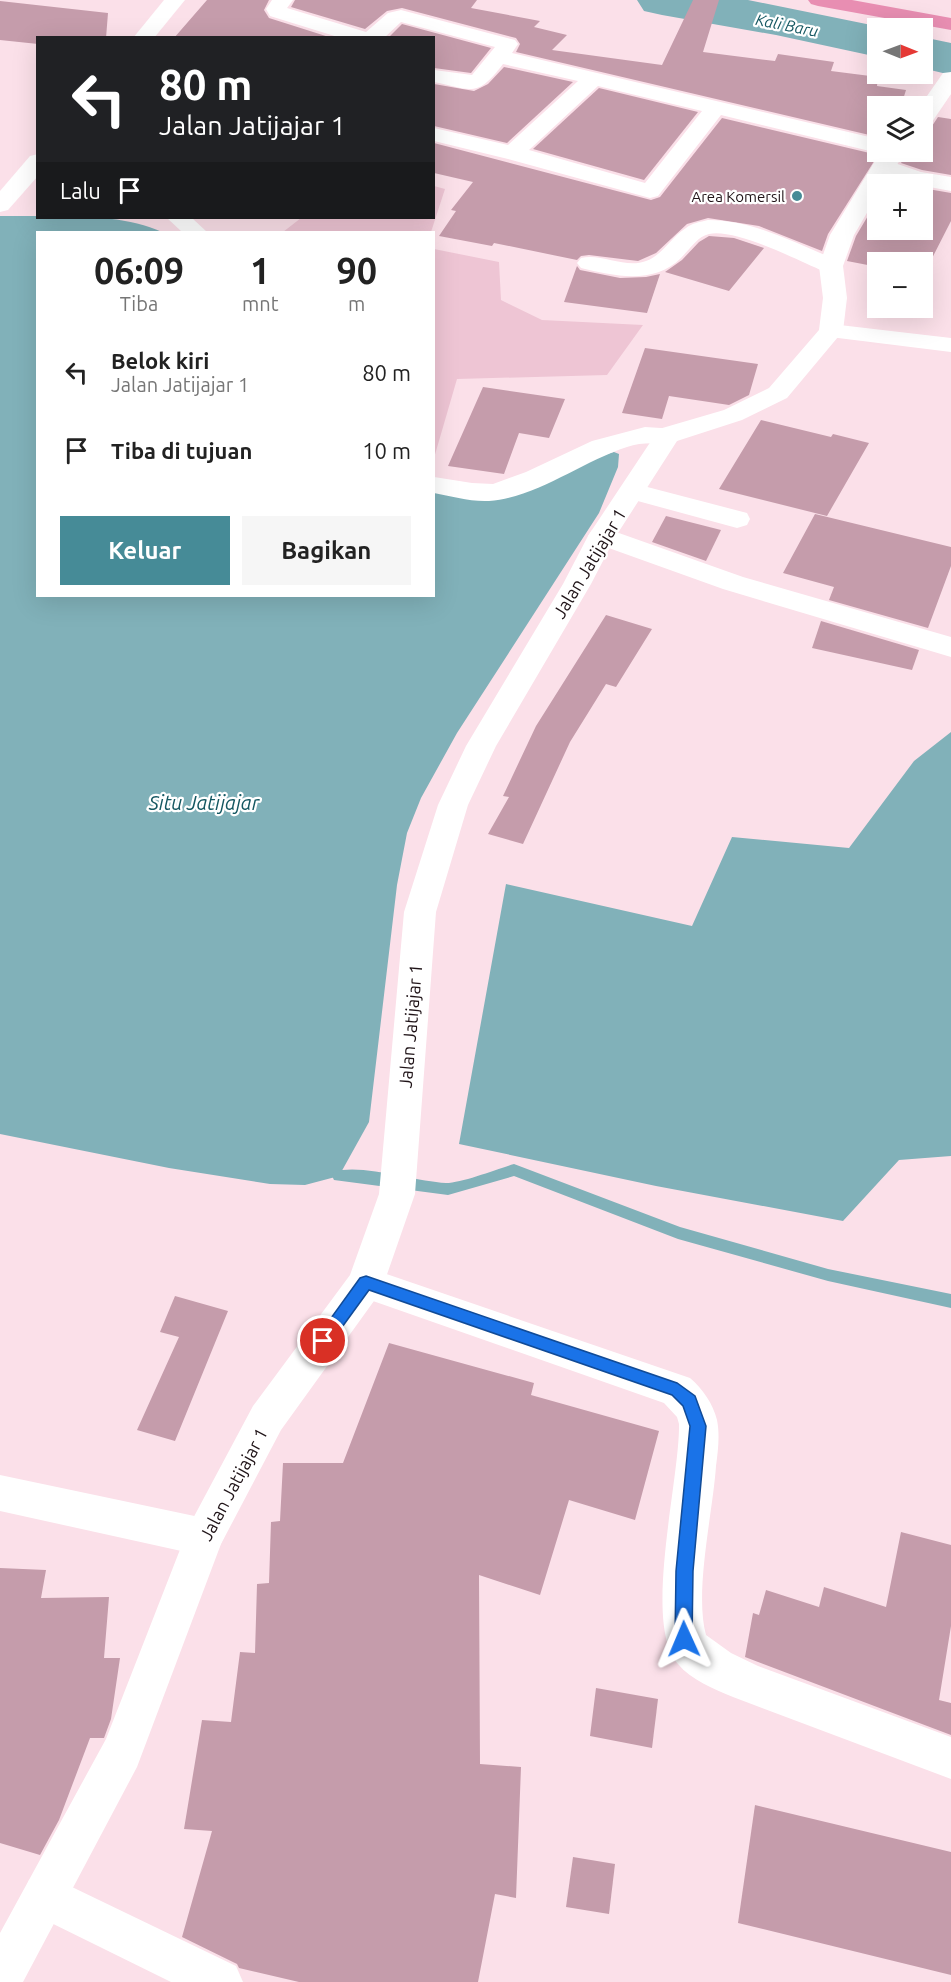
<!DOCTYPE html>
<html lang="id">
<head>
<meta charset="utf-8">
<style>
  body { margin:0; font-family:Ubuntu,sans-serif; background:#f6f6f6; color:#222; height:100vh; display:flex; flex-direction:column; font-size:22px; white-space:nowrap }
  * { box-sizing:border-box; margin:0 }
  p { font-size:20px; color:#767676 }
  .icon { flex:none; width:33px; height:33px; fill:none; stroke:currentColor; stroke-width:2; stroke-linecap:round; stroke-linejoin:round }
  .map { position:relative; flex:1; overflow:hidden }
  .side { position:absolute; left:36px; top:231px; width:399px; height:366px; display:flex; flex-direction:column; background:#fff; border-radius:0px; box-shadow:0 6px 24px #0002 }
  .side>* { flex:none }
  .banner { position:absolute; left:36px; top:36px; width:399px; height:183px; border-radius:0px; box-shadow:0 6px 24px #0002; background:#202124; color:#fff; overflow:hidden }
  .needle { width:39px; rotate:91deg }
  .tools { position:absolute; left:867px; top:18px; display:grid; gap:12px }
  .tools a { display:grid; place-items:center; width:66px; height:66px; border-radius:0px; background:#fff; box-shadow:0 6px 24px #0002; font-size:30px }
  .pin { position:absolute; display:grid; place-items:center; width:51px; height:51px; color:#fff; margin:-26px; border:3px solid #fff; border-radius:50%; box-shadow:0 2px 6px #0007 }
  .me { position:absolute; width:66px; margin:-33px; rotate:359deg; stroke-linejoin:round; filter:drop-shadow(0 0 4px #0008) }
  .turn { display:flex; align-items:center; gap:21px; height:126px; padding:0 24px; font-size:27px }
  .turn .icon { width:78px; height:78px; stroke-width:2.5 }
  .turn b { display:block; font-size:42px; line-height:51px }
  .then { display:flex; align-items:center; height:57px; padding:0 24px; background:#0003; gap:12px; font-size:22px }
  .eta { display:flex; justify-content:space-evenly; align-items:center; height:102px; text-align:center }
  .eta b { font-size:36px; font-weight:600; line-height:42px }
  .button { display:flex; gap:12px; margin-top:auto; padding:12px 24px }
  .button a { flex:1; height:69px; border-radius:0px; background:#468b97; color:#fff; font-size:24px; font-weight:600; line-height:69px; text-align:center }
  .button a+a { background:#f6f6f6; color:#222 }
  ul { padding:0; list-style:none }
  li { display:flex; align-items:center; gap:18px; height:78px; padding:0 24px }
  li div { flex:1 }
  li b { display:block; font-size:22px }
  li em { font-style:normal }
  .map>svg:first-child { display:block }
  .green { fill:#eec5d4 }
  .water { fill:#81b1b9 }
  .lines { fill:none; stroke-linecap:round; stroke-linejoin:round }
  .stream { fill:#81b1b9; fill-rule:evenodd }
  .river { fill:#81b1b9; fill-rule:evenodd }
  .building { fill:#c59cab }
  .street { fill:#fff; fill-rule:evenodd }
  .secondary { fill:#fff; fill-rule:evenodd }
  .highway { fill:#e88eb2; fill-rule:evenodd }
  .route { fill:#1a73e8; stroke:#114b97; stroke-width:1.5 }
  .poi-dot { fill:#468b97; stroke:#fff; stroke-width:2 }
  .labels { text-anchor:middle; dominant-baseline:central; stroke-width:4.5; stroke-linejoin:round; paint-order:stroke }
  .far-poi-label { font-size:15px; fill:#1f1317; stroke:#fff; text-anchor:end }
  .far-water-label { font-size:16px; font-style:italic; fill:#145761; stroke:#fff }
  .street-label { font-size:18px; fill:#1f1317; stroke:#fff }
  .water-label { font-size:20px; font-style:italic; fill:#145761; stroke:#fff }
</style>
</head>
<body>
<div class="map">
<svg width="951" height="1982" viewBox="0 0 951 1982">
  <rect width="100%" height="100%" fill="#fbe0e9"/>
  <!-- green -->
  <g class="green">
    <polygon points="434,186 445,189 431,232 283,232 301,218 434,218"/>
    <polygon points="434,249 499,262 501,300 542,320 643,325 607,375 457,379 434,458"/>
  </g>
  <!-- water -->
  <g class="water">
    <path d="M0,216C49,217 117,211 162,232H38V596H434V490L462,494L614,452L619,454L618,467L599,513L457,733L421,798L407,833L397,885L369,1122L339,1176L305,1185L270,1184L169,1168L0,1134Z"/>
    <polygon points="951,732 951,1156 899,1160 843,1221 656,1186 459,1144 506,884 692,926 732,837 849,848 914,761"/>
  </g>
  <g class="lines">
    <!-- stream -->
    <path class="stream" d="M514,1164L680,1227L828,1269L951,1294V1308L828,1281L678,1239L514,1176L448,1195L334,1180L332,1176L334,1172C361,1163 416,1182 446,1183C462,1183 497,1169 514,1164Z"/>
    <!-- river -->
    <g class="river">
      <polygon points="637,0 748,0 886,28 878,28 878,57 776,35 662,15 644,11"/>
      <polygon points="922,37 951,43 951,75 922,68"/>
    </g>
  </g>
  <!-- building -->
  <g class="building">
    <polygon points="207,0 269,0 264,10 269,18 332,38 174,38"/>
    <polygon points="295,0 477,0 471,8 540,21 534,27 567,35 552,50 662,65 693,0 719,0 703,52 775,61 778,54 834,62 831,71 878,77 877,86 906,90 901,106 878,106 878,137 516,52 520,44 516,38 402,8 387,11 365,29 291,7"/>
    <polygon points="0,1 108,13 106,38 38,38 38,44 0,40"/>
    <polygon points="402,24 491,48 471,73 434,68 434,38 388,38"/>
    <polygon points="504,67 573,82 507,143 434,126 434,84 474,91 488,84"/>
    <polygon points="599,88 698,112 644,180 533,149"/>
    <polygon points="938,117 951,119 951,175 922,170 901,163 908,152 922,152 922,128 932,126"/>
    <polygon points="722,118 878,155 828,234 822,251 759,226 708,218 687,224 656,253 638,261 589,255 581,256 577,260 494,243 492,246 439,236 456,211 451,210 473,182 434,173 434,143 651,200 660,197"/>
    <polygon points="922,188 951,193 951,221 925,272 922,272 922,262 878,262 878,267 847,261 856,236 878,199 878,230 922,230"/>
    <polygon points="709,236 734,238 764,248 729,291 665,272 682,260 699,242"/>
    <polygon points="577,266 580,270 620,278 646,277 660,274 647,313 564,302"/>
    <polygon points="645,348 758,364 749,395 729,405 669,396 662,419 622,413"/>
    <polygon points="483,387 565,399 549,438 519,433 504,474 448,466"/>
    <polygon points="761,420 831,437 833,434 869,443 827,516 719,489"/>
    <polygon points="815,514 951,547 951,566 928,628 829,600 834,587 783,573"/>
    <polygon points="666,516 721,530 706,561 652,542"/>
    <polygon points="606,615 652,629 616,687 606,684 570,742 523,844 488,834 509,797 503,796 536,726"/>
    <polygon points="821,621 919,650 912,670 812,648"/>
    <polygon points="175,1296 228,1311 175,1441 137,1430 179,1337 160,1332"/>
    <polygon points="389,1343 534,1383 531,1395 659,1431 635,1520 569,1500 540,1595 479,1575 480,1764 521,1767 516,1898 495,1894 478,1982 299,1982 239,1968 237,1964 182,1937 212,1831 184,1829 202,1720 231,1722 240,1652 255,1653 257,1584 269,1583 271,1522 280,1521 283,1463 343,1463"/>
    <polygon points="901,1532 951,1545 951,1626 939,1700 951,1703 951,1735 745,1657 753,1613 759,1615 766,1590 819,1607 824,1587 886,1607"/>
    <polygon points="0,1568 46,1570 41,1598 109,1597 104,1658 120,1658 111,1719 104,1738 90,1738 59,1820 40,1855 0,1843"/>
    <polygon points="596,1688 658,1699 652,1748 590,1736"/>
    <polygon points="755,1805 951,1852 951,1975 738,1923"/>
    <polygon points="573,1857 615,1864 609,1914 566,1907"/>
  </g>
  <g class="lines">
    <!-- street -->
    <g class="street">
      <polygon points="164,0 185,0 154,38 133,38"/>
      <path d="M272,0H293L287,8L366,32L388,13L401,10L515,40L518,44L512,53L878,139V152H883L878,153L721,115L658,196L650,198L508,159L434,141V128L508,145L578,81L503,64C477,98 473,90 434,82V70L472,75L495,47L401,22L384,38H341L270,16L266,9ZM598,86L702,111L645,183L529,150Z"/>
      <polygon points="38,154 38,176 8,210 0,212 0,191 30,156"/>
      <polygon points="883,159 921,172 951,177 951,191 908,183 875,171 872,166 875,161"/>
      <polygon points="167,218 192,218 207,232 182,232"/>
      <path d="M708,220C754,220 797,244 839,261L843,266L839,271L831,273L823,271C797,260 735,228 709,234C698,236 689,250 681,258C654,285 614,276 581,268L577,263L581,258C602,253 625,269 646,261C663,255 671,237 686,228C692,223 700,222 708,220Z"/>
      <polygon points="831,324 951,338 951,352 822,336 819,331 822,326"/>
      <path d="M645,427L677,429L681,435L677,441C660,445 643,441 627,447C581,462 538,497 489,501C470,502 451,496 434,493V477L472,483L493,484L526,472L592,441Z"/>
      <polygon points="632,483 747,513 750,519 747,525 737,528 623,497 619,491 623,485"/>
      <polygon points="602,527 743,577 951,637 951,657 723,589 592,542 588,536 592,530"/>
      <path d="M366,1267L690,1378C703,1389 713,1404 717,1420C720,1435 718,1451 716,1466C713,1512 694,1592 706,1635L731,1653L758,1666L951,1737V1779L733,1697C714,1689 691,1680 678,1664C642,1624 680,1480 679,1424L677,1417L664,1403L353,1294L348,1283L353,1272Z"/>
      <polygon points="0,1475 204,1518 218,1524 224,1537 218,1550 204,1556 0,1511"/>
      <polygon points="45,1874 236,1966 243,1982 171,1982 29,1912 23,1896 29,1880"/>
    </g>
    <!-- secondary -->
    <g class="secondary">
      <polygon points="951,72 951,94 930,125 922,126 922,106 920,106 943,73"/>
      <polygon points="883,152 906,152 883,184 878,184 878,194 854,235 843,266 847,298 843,331 787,398 742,420 677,441 616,536 591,584 496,746 468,805 436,912 415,1194 384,1283 379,1294 281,1430 221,1544 137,1767 23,1982 0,1982 0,1933 106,1739 190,1524 253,1406 350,1275 379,1194 404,912 438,805 466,746 563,584 588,536 659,429 724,410 769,388 819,330 823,298 819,266 830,235 872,166"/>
    </g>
    <!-- highway -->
    <polygon class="highway" points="808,0 852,0 951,18 951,30 818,6 811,4"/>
  </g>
  <!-- route -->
  <polygon class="route" points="366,1276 677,1383 695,1396 706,1426 693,1571 692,1639 690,1645 684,1647 678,1645 675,1639 676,1571 690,1426 683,1406 672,1395 369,1290 329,1345 323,1347 318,1345 316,1341 318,1336 360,1278"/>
  <!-- markers -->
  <circle class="poi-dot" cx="797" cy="196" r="6"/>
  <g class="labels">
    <!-- far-poi labels -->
    <g class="far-poi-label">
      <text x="785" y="196">Area Komersil</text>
    </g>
    <!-- far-water labels -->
    <g class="far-water-label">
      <text transform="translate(787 25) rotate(11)">Kali Baru</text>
    </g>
    <!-- street labels -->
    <g class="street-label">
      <text transform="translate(589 563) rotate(-59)">Jalan Jatijajar 1</text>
      <text transform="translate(410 1026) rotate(-85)">Jalan Jatijajar 1</text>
      <text transform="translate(233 1484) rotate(-62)">Jalan Jatijajar 1</text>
    </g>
    <!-- water labels -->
    <g class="water-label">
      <text x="204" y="802">Situ Jatijajar</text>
    </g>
  </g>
</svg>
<div class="tools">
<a><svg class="needle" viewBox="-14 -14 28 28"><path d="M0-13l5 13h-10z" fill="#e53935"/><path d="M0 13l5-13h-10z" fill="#767676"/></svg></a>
<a><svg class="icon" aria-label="layers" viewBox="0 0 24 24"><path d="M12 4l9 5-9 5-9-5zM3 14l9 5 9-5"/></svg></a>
<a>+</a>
<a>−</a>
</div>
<div class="pin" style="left:323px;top:1341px;background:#d93025"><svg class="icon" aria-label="arrive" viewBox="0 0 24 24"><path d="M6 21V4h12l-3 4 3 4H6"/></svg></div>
<svg class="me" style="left:684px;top:1639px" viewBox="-20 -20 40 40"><path d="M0-17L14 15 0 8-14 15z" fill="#1a73e8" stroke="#fff" stroke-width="4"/></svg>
<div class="banner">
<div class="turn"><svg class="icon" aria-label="left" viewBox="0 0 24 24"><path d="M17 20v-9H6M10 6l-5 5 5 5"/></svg><div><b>80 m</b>Jalan Jatijajar 1</div></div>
<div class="then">Lalu<svg class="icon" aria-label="arrive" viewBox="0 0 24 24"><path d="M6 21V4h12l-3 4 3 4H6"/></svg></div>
</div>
<section class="side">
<div class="eta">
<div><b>06:09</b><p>Tiba</p></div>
<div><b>1</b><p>mnt</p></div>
<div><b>90</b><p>m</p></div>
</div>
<ul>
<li><svg class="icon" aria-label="left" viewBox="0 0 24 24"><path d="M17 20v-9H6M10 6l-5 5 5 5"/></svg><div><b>Belok kiri</b><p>Jalan Jatijajar 1</p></div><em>80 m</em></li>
<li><svg class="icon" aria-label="arrive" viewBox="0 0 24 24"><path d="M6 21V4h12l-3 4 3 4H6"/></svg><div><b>Tiba di tujuan</b></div><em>10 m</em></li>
</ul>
<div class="button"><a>Keluar</a><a>Bagikan</a></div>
</section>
</div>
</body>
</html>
